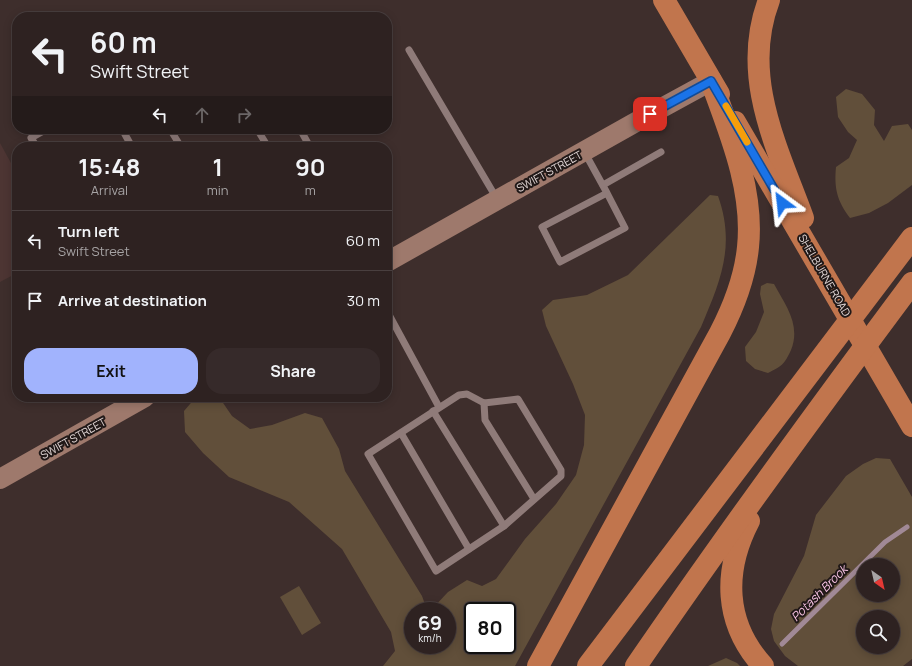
<!DOCTYPE html>
<html lang="en">
<head>
<meta charset="utf-8">
<style>
  body { margin:0; font-family:Manrope,sans-serif; background:#362a2a; color:#f1f3f6; height:100vh; display:flex; flex-direction:column; font-size:15px; white-space:nowrap }
  * { box-sizing:border-box; margin:0 }
  p { font-size:13px; color:#a7a4a5 }
  .icon { flex:none; width:22px; height:22px; fill:none; stroke:currentColor; stroke-width:2; stroke-linecap:round; stroke-linejoin:round }
  .map { position:relative; flex:1; overflow:hidden }
  .details { position:absolute; left:12px; top:142px; width:380px; height:260px; display:flex; flex-direction:column; background:#2e2221; border-radius:16px; box-shadow:0 2px 10px #0003,0 0 0 1px #493f3f }
  .details>* { flex:none }
  .hud { position:absolute; left:12px; top:12px; width:380px; height:122px; border-radius:16px; box-shadow:0 2px 10px #0003,0 0 0 1px #493f3f; background:#2e2221; color:#f1f3f6; overflow:hidden }
  .needle { width:26px; rotate:146deg }
  .tools { position:absolute; left:856px; top:558px; display:grid; gap:8px }
  .tools a { display:grid; place-items:center; width:44px; height:44px; border-radius:50%; background:#2e2221; box-shadow:0 2px 10px #0003,0 0 0 1px #493f3f; font-size:20px }
  .speed { position:absolute; left:404px; top:602px; display:flex; gap:8px; font-size:20px; font-weight:700; text-align:center }
  .speed>* { display:grid; place-content:center; width:52px; height:52px; border-radius:50%; background:#2e2221; box-shadow:0 2px 10px #0003,0 0 0 1px #493f3f; line-height:1 }
  .speed small { font-size:10px; font-weight:400 }
  .speed .limit { border:2px solid #111; border-radius:6px; background:#fff; color:#111 }
  .pin { position:absolute; display:grid; place-items:center; width:34px; height:34px; color:#fff; margin:-17px; border-radius:8px; box-shadow:0 2px 6px #0006 }
  .me { position:absolute; width:44px; margin:-22px; rotate:330deg; stroke-linejoin:round; filter:drop-shadow(0 0 3px #0008) }
  .turn { display:flex; align-items:center; gap:14px; height:84px; padding:0 12px; font-size:18px }
  .turn .icon { width:52px; height:52px; stroke-width:2.5 }
  .turn b { display:block; font-size:28px; line-height:34px }
  .lanes { display:flex; align-items:center; height:38px; padding:0 12px; background:#0003; justify-content:center; gap:20px; direction:ltr }
  .lanes .off { opacity:.35 }
  .eta { display:flex; justify-content:space-evenly; align-items:center; height:68px; text-align:center }
  .eta b { font-size:24px; font-weight:700; line-height:28px }
  .primary-button { display:flex; gap:8px; margin-top:auto; padding:8px 12px }
  .primary-button a { flex:1; height:46px; border-radius:16px; background:#a1b3fd; color:#111; font-size:16px; font-weight:700; line-height:46px; text-align:center }
  .primary-button a+a { background:#362a2a; color:#f1f3f6 }
  ul { padding:0; list-style:none }
  li { display:flex; align-items:center; gap:12px; height:60px; padding:0 12px; border-top:1px solid #493f3f }
  li div { flex:1 }
  li b { display:block; font-size:15px }
  li em { font-style:normal }
  .map>svg:first-child { display:block }
  .built { fill:#4d3533 }
  .green { fill:#614f3a; fill-rule:evenodd }
  .lines { fill:none; stroke-linecap:round; stroke-linejoin:round }
  .stream { stroke:#a18996; stroke-width:5 }
  .lane { stroke:#8f7b79; stroke-width:7 }
  .secondary { stroke:#9e796c; stroke-width:20 }
  .highway { stroke:#c1754d; stroke-width:22 }
  .route-casing { stroke:#114b97; stroke-width:10 }
  .route { stroke:#1a73e8; stroke-width:7 }
  .slow { stroke:#f59e0b; stroke-width:7 }
  .labels { text-anchor:middle; dominant-baseline:central; stroke-width:4; stroke-linejoin:round; paint-order:stroke }
  .street-label { font-size:11px; fill:#e4d9d8; stroke:#201817 }
  .water-label { font-size:12px; font-style:italic; fill:#fac4e6; stroke:#201817 }
</style>
</head>
<body>
<div class="map">
<svg width="912" height="666" viewBox="0 0 912 666">
  <rect width="100%" height="100%" fill="#3e2e2c"/>
  <!-- built -->
  <polygon class="built" points="0,143 17,174 17,273 0,282"/>
  <!-- green -->
  <g class="green">
    <path d="M846,89L862,94L875,110L874,125L884,141L892,126L908,124L912,130V185L888,203L869,213L850,218C837,201 834,188 836,167L849,158L857,140L848,132L838,117L836,97Z"/>
    <path d="M710,195L718,196C736,246 720,282 701,327L515,666H383L395,651L391,632L342,549L289,502L229,477L203,453L185,432L184,411L196,397H219L232,416L250,429L272,425L305,413L322,418L339,449L345,471L422,596L426,607L433,608L448,592L467,580L482,586L496,579L525,539L556,504L576,475L584,445L585,415L573,384L546,326L542,310L553,300L587,295L628,275ZM413,611H447V645H413ZM473,611H507V645H473Z"/>
    <path d="M767,283L774,284C786,306 801,325 791,350C784,365 782,366 768,373L755,369L746,361L745,347L756,332L764,312L760,294L761,286Z"/>
    <path d="M876,458L890,459L912,497V659L903,666H798L785,656L774,641L771,629L774,614L804,556L816,515L846,476L863,464ZM863,565H893V595H863ZM863,617H893V647H863Z"/>
    <polygon points="299,586 321,623 302,635 280,597"/>
    <polygon points="726,658 737,663 740,666 708,666"/>
  </g>
  <g class="lines">
    <!-- stream -->
    <polyline class="stream" points="782,644 885,542 907,527"/>
    <!-- lane -->
    <g class="lane">
      <polyline points="409,50 497,199"/>
      <polyline points="122,129 132,147"/>
      <polyline points="170,129 181,147"/>
      <polyline points="257,129 268,147"/>
      <polyline points="300,129 310,147"/>
      <polyline points="37,147 31,138 47,129"/>
      <polyline points="585,153 607,193 625,228 560,262 542,227 607,193"/>
      <polyline points="603,185 661,152"/>
      <polyline points="387,311 439,407"/>
      <polygon points="467,394 484,403 518,399 561,470 561,476 504,526 436,571 368,454 459,395"/>
      <polyline points="484,403 485,420 534,499"/>
      <polyline points="433,411 504,526"/>
      <polyline points="401,433 469,549"/>
    </g>
    <!-- secondary -->
    <g class="secondary">
      <polyline points="387,262 636,122 711,81"/>
      <polyline points="0,479 145,397"/>
    </g>
    <!-- highway -->
    <g class="highway">
      <polyline points="664,0 719,94"/>
      <path d="M769,0C740,76 777,147 803,218"/>
      <polyline points="735,122 912,426"/>
      <path d="M749,521C723,571 724,623 763,666"/>
      <path d="M538,666L720,333C734,306 745,278 748,247C754,190 730,133 711,81"/>
      <polyline points="588,666 912,238"/>
      <path d="M636,666C725,536 818,409 912,283"/>
    </g>
  </g>
  <g class="lines">
    <!-- route casing -->
    <g class="route-casing">
      <polyline id="route" points="650,114 711,81 782,203"/>
    </g>
    <!-- route -->
    <use href="#route" class="route"/>
    <!-- slow -->
    <polyline class="slow" points="726,106 747,142"/>
  </g>
  <g class="labels">
    <!-- street labels -->
    <g class="street-label">
      <text transform="translate(549 171) rotate(-29)">SWIFT STREET</text>
      <text transform="translate(825 275) rotate(60)">SHELBURNE ROAD</text>
      <text transform="translate(73 438) rotate(-29)">SWIFT STREET</text>
    </g>
    <!-- water labels -->
    <g class="water-label">
      <text transform="translate(819 593) rotate(-45)">Potash Brook</text>
    </g>
  </g>
</svg>
<div class="tools">
<a><svg class="needle" viewBox="-14 -14 28 28"><path d="M0-13l5 13h-10z" fill="#e53935"/><path d="M0 13l5-13h-10z" fill="#a7a4a5"/></svg></a>
<a><svg class="icon" aria-label="search" viewBox="0 0 24 24"><circle cx="10" cy="10" r="6"/><path d="M15 15l6 6"/></svg></a>
</div>
<div class="speed"><div>69<small>km/h</small></div><div class="limit">80</div></div>
<div class="pin" style="left:650px;top:114px;background:#d93025"><svg class="icon" aria-label="arrive" viewBox="0 0 24 24"><path d="M6 21V4h12l-3 4 3 4H6"/></svg></div>
<svg class="me" style="left:782px;top:203px" viewBox="-20 -20 40 40"><path d="M0-17L14 15 0 8-14 15z" fill="#1a73e8" stroke="#fff" stroke-width="4"/></svg>
<div class="hud">
<div class="turn"><svg class="icon" aria-label="left" viewBox="0 0 24 24"><path d="M17 20v-9H6M10 6l-5 5 5 5"/></svg><div><b>60 m</b>Swift Street</div></div>
<div class="lanes"><svg class="icon" aria-label="left" viewBox="0 0 24 24"><path d="M17 20v-9H6M10 6l-5 5 5 5"/></svg><svg class="icon off" aria-label="ahead" viewBox="0 0 24 24"><path d="M12 20V5M6 11l6-6 6 6"/></svg><svg class="icon off" aria-label="right" viewBox="0 0 24 24"><path d="M7 20v-9h11M14 6l5 5-5 5"/></svg></div>
</div>
<section class="details">
<div class="eta">
<div><b>15:48</b><p>Arrival</p></div>
<div><b>1</b><p>min</p></div>
<div><b>90</b><p>m</p></div>
</div>
<ul>
<li><svg class="icon" aria-label="left" viewBox="0 0 24 24"><path d="M17 20v-9H6M10 6l-5 5 5 5"/></svg><div><b>Turn left</b><p>Swift Street</p></div><em>60 m</em></li>
<li><svg class="icon" aria-label="arrive" viewBox="0 0 24 24"><path d="M6 21V4h12l-3 4 3 4H6"/></svg><div><b>Arrive at destination</b></div><em>30 m</em></li>
</ul>
<div class="primary-button"><a>Exit</a><a>Share</a></div>
</section>
</div>
</body>
</html>
